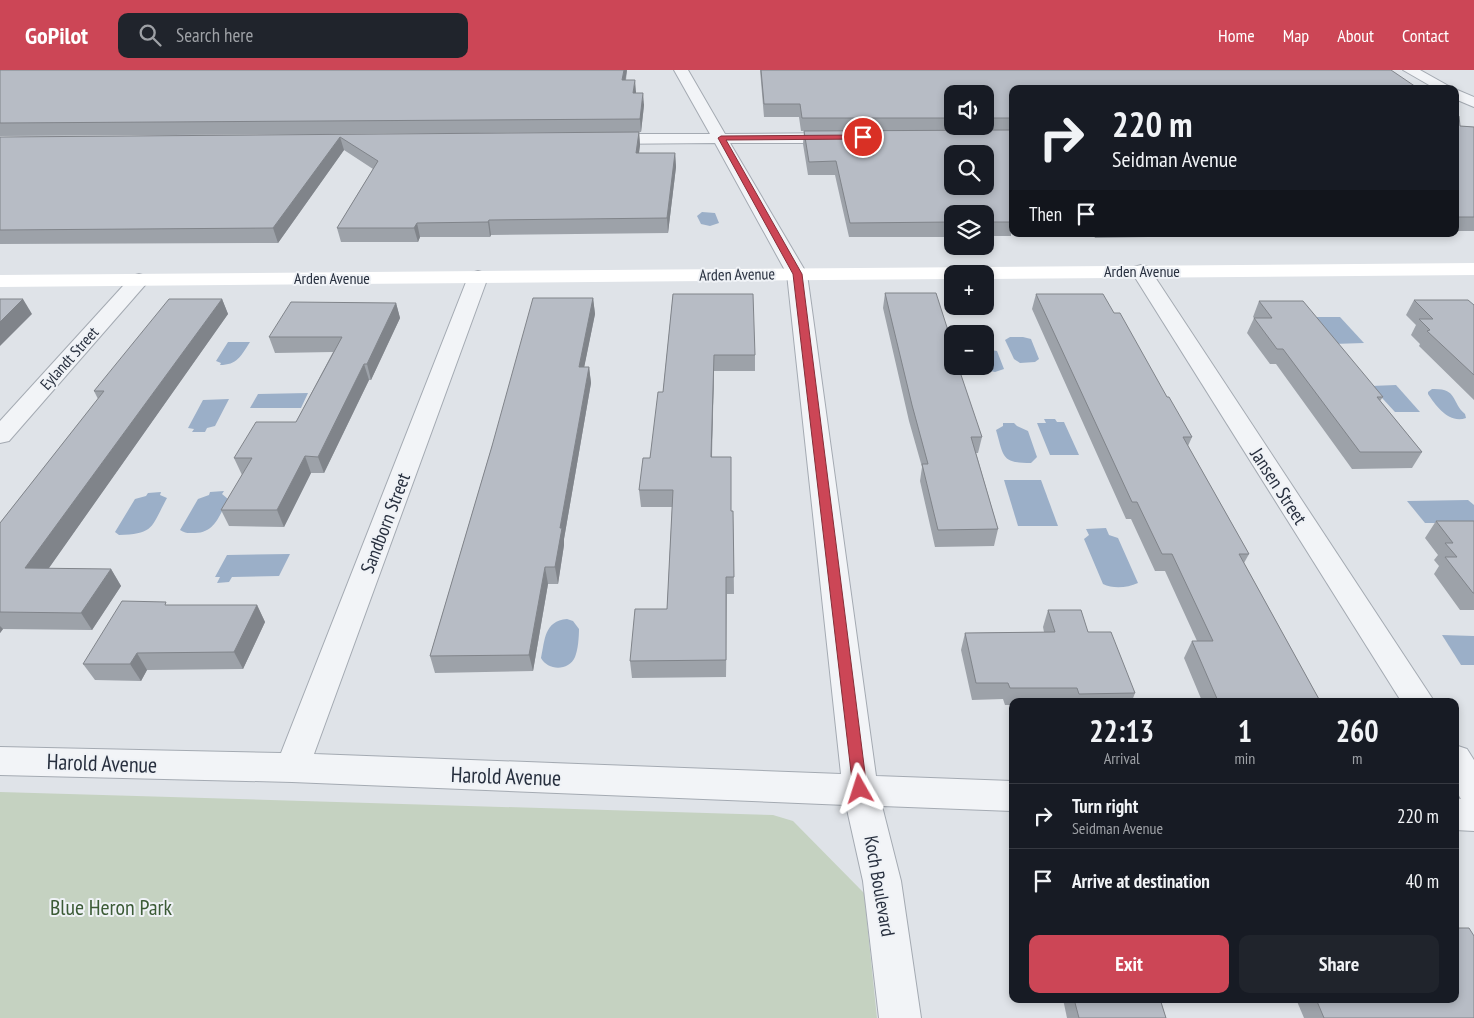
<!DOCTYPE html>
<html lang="en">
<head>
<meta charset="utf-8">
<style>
  body { margin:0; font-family:"PT Sans Narrow",sans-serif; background:#20242c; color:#f1f3f6; height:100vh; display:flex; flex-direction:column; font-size:19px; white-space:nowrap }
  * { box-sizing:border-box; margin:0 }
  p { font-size:16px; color:#9ea1a6 }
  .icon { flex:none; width:28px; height:28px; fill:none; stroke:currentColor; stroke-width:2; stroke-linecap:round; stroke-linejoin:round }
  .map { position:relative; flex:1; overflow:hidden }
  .panel { position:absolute; left:1009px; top:628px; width:450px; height:305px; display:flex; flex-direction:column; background:#171b24; border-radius:10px; box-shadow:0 2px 8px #0003 }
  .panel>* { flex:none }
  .top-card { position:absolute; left:1009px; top:15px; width:450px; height:152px; border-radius:10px; box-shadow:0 2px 8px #0003; background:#171b24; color:#f1f3f6; overflow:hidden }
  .fabs { position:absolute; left:944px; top:15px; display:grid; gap:10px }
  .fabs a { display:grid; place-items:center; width:50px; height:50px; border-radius:10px; background:#171b24; box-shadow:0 2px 8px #0003; font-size:25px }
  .pin { position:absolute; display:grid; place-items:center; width:42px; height:42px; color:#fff; margin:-21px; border:2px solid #fff; border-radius:50%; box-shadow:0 1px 5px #0007 }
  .me { position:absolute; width:55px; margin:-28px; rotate:354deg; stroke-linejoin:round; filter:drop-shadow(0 0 4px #0008) }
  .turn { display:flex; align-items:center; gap:18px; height:105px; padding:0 20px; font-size:22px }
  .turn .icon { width:65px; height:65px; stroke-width:2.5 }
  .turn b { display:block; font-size:35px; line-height:42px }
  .then { display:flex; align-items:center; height:48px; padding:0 20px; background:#0003; gap:10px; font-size:19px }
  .eta { display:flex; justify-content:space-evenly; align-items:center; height:85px; text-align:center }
  .eta b { font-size:30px; font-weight:800; line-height:35px }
  .button { display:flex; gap:10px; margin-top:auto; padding:10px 20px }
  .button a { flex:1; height:58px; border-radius:10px; background:#cc4656; color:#fff; font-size:20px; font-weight:800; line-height:58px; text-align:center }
  .button a+a { background:#20242c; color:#f1f3f6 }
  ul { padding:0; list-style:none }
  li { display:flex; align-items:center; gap:15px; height:65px; padding:0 20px; border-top:1px solid #363941 }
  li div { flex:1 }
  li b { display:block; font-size:19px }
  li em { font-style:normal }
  header { display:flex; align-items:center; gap:30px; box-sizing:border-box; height:70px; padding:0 25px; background:#cc4656; color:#fff }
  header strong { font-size:24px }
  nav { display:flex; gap:28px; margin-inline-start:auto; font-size:18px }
  .search { width:350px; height:45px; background:#20242c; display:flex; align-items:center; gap:12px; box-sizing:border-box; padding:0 18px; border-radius:10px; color:#9ea1a6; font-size:19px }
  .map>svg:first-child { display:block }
  .green { fill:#c5d2c1 }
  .water { fill:#9bafc8 }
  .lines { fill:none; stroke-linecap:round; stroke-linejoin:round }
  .street-casing { stroke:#a4aab2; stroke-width:2 }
  .street { fill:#f2f4f7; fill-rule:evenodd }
  .secondary { fill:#fff; fill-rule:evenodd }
  .wall { fill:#9da2a9; fill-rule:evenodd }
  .shaded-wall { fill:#80848a }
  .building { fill:#b7bcc5; stroke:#80848a; fill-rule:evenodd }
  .route { fill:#cc4656; stroke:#852e38 }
  .labels { text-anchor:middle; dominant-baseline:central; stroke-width:4; stroke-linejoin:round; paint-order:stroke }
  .far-street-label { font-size:16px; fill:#28303f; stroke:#eff2f6 }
  .street-label { font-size:19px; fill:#28303f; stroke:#eff2f6 }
  .near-street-label { font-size:22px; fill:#28303f; stroke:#eff2f6 }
  .near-park-label { font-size:22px; fill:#3c5b36; stroke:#eff2f6 }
</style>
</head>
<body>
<header>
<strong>GoPilot</strong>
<div class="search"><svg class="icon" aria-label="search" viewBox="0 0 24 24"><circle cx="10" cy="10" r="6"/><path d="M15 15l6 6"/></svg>Search here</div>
<nav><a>Home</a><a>Map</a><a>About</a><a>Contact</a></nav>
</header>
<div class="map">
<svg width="1474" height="948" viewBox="0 0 1474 948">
  <rect width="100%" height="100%" fill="#dfe3e8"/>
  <!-- green -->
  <polygon class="green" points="0,722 773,745 793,751 864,823 877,948 0,948"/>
  <!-- water -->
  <g class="water">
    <polygon points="702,142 715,143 719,153 710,156 701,154 697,146"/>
    <polygon points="1311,247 1340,247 1364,273 1333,274"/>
    <polygon points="1010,267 1023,267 1031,269 1039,289 1035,292 1020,293 1014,289 1005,270"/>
    <path d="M228,272H250C241,286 237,295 220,295L221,293L216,291Z"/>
    <polygon points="985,279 997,281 1004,299 995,302 980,299 979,296 985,296"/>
    <polygon points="1396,315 1420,342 1395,342 1371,316"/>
    <path d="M1432,319C1458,318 1451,332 1465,344L1466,348C1449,354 1436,336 1428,324V322Z"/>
    <polygon points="308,323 301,338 250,338 258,324"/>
    <polygon points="229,329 215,356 207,358 205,362 192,362 194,359 188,358 203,330"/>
    <polygon points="1044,349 1055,349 1057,352 1064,352 1079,385 1050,385 1037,353 1046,353"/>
    <path d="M1003,353H1014L1017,356L1028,361L1037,387L1031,393C1001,393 1004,387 996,360L1003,356Z"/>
    <polygon points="1004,410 1041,410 1058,456 1018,456"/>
    <path d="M224,421L222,424L228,429C220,444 215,463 195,463C189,463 186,464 180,460L198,429L209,425L210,422Z"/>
    <path d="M161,422L160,425L167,428C151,457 155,464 119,465L115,462L135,429L146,426L148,423Z"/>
    <polygon points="1468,430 1474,435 1474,453 1425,453 1407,431"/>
    <path d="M1106,458L1109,465L1118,468L1138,513C1127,518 1113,519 1103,514L1084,469L1089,465L1086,459Z"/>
    <polygon points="290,484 279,506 232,507 229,512 217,513 220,507 215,507 227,485"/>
    <path d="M567,549L573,551L579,559C579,567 578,580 575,587C569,601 548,601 541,588C545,570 544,551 567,549Z"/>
    <polygon points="1442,565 1474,566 1474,595 1461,595"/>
  </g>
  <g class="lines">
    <!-- street casing -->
    <g class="street-casing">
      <g id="street">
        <polygon points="674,0 688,0 725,64 841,63 846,65 849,68 846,71 841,73 730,73 807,204 876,706 1012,711 1012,741 882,736 901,811 921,948 879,948 863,811 846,735 292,712 0,705 0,677 281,683 468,207 471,203 478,201 485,203 488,207 314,684 841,704 787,204 715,73 601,74 596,72 593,69 596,66 601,64 710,64"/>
        <polygon points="1403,0 1420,0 1454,19 1436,19"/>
        <polygon points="1455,19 1474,27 1474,37 1455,29"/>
        <polygon points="1141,195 1148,197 1151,201 1434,631 1401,631 1131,201 1134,197"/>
        <polygon points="139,204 146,206 149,210 146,214 9,371 0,373 0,351 132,206"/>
        <polygon points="1455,675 1467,679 1474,690 1474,761 1455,760 1455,728 1461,729 1455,719"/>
      </g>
    </g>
    <!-- street -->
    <use href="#street" class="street"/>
    <!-- secondary -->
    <polygon class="secondary" points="1474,193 1474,205 985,209 985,204 952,204 952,209 0,217 0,205"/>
  </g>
  <!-- wall -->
  <g class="wall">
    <polygon points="0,0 627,0 626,10 636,23 644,35 641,62 0,66"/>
    <path d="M760,0H1391L1012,19V162H1011V166H985V144H952V167H849L835,105H808L803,74L804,61H896H801L799,47H764ZM952,24H985V56H952Z"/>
    <polygon points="1455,43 1460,56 1474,57 1474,161 1455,161"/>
    <polygon points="639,62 640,75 639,83 675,83 676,97 668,163 491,165 490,167 420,167 418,172 341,172 337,158 373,99 344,80 278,173 0,174 0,67"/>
    <polygon points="1093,164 1149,164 1148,167 1095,168"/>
    <polygon points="1290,164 1405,164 1394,164 1393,167 1293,167"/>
    <polygon points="885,223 952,296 982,367 978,383 976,383 998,459 994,476 935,477 920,411 922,397 909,351 883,238"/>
    <polygon points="673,224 755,285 755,301 714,301 712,387 731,441 733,441 734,524 727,524 726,607 632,608 630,591 667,539 672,437 641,437 639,420 650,388 663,322"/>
    <polygon points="1036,224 1114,243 1192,367 1188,376 1249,484 1244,493 1320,631 1202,631 1184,588 1192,571 1197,571 1165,501 1155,501 1131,449 1126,449 1032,239"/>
    <polygon points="593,228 595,244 584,297 589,297 591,313 564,469 564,475 558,514 548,514 533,601 435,603 430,586 492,376"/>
    <polygon points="222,229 228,244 48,499 111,499 121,516 92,560 3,559 0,563 0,453 98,329 94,321"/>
    <polygon points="1414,230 1474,235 1474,330 1419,276 1420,274 1411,265 1416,255 1406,245"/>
    <polygon points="1259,231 1383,327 1380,331 1422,382 1412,398 1352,399 1276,294 1270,294 1247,263 1254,248 1253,247"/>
    <polygon points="396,233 400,248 371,310 369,310 324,403 311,403 284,457 229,456 221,440 242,405 234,388 296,352 333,282 275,283 269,267"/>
    <polygon points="1436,451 1474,451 1474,540 1460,540 1434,504 1439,496 1434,490 1438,485 1425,468"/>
    <polygon points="168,535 257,535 265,552 243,599 147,600 141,611 95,610 83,594"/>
    <polygon points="1048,540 1088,562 1135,623 1132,631 1012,631 1012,635 1005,635 1003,629 972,630 961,580 965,563 1044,562 1043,557"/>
    <polygon points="1063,929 1160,929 1166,948 1067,948"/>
    <polygon points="1296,929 1455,929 1474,948 1304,948"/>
  </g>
  <!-- shaded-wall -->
  <g class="shaded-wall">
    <polygon points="624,0 627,0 623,23 622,10"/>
    <polygon points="635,10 636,22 634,35 633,23"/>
    <polygon points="643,23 644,35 641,62 640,49"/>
    <polygon points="639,62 640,75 637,97 636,83"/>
    <polygon points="340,67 344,80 278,173 273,158"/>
    <polygon points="675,83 676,97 668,163 667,148"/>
    <polygon points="489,150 491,165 490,167 488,152"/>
    <polygon points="417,153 420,167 418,172 414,158"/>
    <polygon points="593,228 595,244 581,313 579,297"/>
    <polygon points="23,229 32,244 0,276 0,252"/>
    <polygon points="222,229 228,244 37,515 25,498"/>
    <polygon points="396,233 400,248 371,310 367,294"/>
    <polygon points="714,285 714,301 711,404 711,387"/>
    <polygon points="364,294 369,310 324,403 318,387"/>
    <polygon points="589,297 591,313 564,469 564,475 558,514 555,497 560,458"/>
    <polygon points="305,386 311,403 284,457 277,440"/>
    <polygon points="545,497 548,514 533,601 529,585"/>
    <polygon points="111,499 121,516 92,560 81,543"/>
    <polygon points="257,535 265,552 243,599 234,582"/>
    <polygon points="0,556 3,559 0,563"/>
    <polygon points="137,583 147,600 141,611 130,594"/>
  </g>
  <!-- building -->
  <g class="building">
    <polygon points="0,0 624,0 622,10 635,10 633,23 643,23 640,49 0,53"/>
    <polygon points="761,0 1391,0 1419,19 1012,19 1012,48 985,48 985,24 952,24 952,48 802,48 800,34 764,34"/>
    <polygon points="1455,43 1459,46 1460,56 1474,57 1474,147 1455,147"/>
    <path d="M1012,60V152H985V144H952V152L850,153L836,91L809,92L804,61ZM952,84H985V116H952Z"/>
    <polygon points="639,62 636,83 675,83 667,148 489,150 488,152 417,153 414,158 337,158 378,91 340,67 273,158 0,160 0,67"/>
    <polygon points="885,223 936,223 952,273 952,296 958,296 982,367 971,367 998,459 938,460 922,394 928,394 912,335"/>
    <polygon points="673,224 753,224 755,285 714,285 711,387 731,387 731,441 733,441 734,507 726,507 726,590 630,591 635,539 667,539 673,420 639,420 643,388 650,388 658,322 663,322"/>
    <polygon points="1036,224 1103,224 1114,243 1120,243 1167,327 1169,327 1192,367 1183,367 1249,484 1239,484 1320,631 1218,631 1192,571 1213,571 1172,484 1162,484 1137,432 1132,432"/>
    <polygon points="533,228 593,228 579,297 589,297 560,458 562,458 555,497 545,497 529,585 430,586 492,376"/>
    <polygon points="0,229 23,229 0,252"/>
    <polygon points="169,229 222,229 25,498 111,499 81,543 0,542 0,453 104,321 94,321"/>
    <polygon points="1414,230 1468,230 1474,235 1474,305 1427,261 1430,260 1419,249 1433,249"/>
    <polygon points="1259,231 1303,231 1383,327 1377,327 1422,382 1360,382 1283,279 1277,279 1254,248 1272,248"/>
    <polygon points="291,232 396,233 367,294 364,294 318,387 305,386 277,440 221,440 252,388 234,388 256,352 296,352 342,267 269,267"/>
    <polygon points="1436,451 1474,451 1474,523 1473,523 1445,487 1457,487 1445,473 1453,473"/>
    <polygon points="122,531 166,532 165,535 257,535 234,582 137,583 130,594 83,594"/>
    <polygon points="1048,540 1081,540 1088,562 1111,562 1135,623 1079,624 1077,618 1010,618 1008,613 976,613 965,563 1055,562"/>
    <polygon points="1455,858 1469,858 1474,866 1474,948 1324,948 1316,929 1455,929"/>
    <polygon points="1074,929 1160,929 1166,948 1079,948"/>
  </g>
  <!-- route -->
  <polygon class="route" points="863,65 866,67 865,69 726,70 802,204 867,719 865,723 860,725 855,723 853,719 793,204 718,68 721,66"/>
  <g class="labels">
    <!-- far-street labels -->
    <g class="far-street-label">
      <text x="1142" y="201">Arden Avenue</text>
      <text transform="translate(737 204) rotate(-1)">Arden Avenue</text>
      <text x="332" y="208">Arden Avenue</text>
      <text transform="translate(69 288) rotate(-48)">Eylandt Street</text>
    </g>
    <!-- street labels -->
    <g class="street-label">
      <text transform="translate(1279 416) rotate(57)">Jansen Street</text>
      <text transform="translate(385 453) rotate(-69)">Sandborn Street</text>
      <text transform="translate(880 816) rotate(80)">Koch Boulevard</text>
    </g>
    <!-- near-street labels -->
    <g class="near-street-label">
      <text transform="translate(102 693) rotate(2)">Harold Avenue</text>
      <text transform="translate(506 706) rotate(2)">Harold Avenue</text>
    </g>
    <!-- near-park labels -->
    <g class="near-park-label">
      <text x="111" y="837">Blue Heron Park</text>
    </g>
  </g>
</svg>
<div class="fabs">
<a><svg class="icon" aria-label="sound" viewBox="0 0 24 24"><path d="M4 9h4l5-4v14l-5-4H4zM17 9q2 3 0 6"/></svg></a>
<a><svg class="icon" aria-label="search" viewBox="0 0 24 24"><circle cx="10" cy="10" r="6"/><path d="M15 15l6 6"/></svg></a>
<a><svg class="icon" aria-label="layers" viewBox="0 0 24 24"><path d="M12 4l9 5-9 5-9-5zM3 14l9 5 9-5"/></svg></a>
<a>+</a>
<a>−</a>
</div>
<div class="pin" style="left:863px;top:67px;background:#d93025"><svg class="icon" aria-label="arrive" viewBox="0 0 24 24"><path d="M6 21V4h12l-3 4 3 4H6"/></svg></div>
<svg class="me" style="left:860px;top:719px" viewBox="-20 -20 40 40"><path d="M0-17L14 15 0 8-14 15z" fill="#cc4656" stroke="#fff" stroke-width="4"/></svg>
<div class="top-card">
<div class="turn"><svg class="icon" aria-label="right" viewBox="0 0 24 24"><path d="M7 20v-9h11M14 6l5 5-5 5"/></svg><div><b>220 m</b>Seidman Avenue</div></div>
<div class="then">Then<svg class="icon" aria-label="arrive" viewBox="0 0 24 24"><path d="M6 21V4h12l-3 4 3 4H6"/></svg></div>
</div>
<section class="panel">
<div class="eta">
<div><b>22:13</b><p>Arrival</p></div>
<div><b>1</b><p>min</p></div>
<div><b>260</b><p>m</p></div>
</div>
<ul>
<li><svg class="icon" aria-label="right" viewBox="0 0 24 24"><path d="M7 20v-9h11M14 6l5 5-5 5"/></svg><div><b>Turn right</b><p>Seidman Avenue</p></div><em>220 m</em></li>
<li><svg class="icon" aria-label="arrive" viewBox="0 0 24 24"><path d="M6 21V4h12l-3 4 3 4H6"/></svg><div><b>Arrive at destination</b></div><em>40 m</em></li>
</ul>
<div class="button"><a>Exit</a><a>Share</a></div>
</section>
</div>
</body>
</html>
